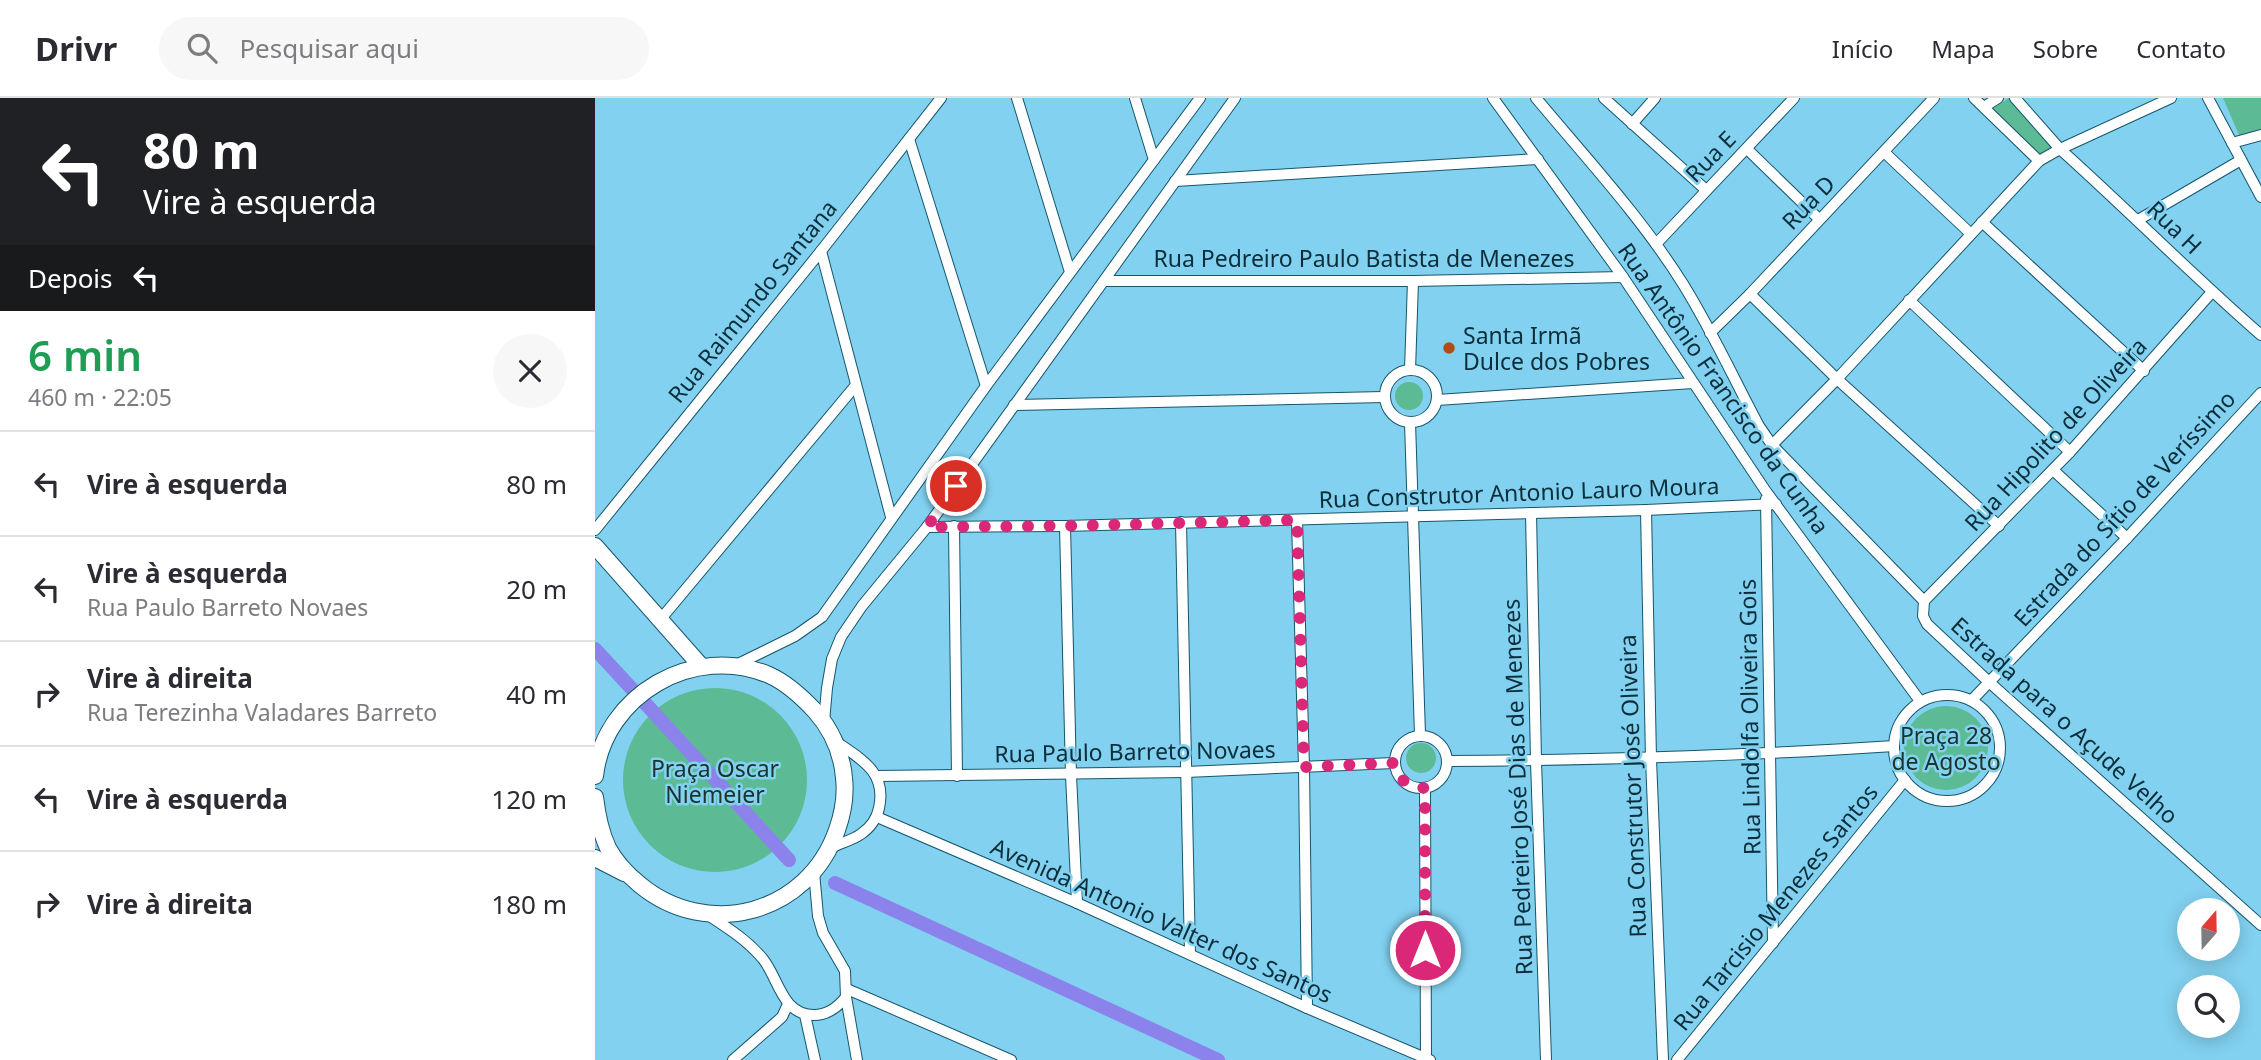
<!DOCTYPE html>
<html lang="pt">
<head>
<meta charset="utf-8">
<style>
  body { margin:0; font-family:"Noto Sans",sans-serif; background:#f7f7f7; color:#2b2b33; height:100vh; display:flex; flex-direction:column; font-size:26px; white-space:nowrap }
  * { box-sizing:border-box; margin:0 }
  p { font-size:23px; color:#7c7c81 }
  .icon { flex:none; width:38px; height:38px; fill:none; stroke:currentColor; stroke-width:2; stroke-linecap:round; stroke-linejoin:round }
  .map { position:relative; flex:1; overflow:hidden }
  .drawer { display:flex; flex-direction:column; background:#fff; width:595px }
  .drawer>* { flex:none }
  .hud { background:#202124; color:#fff; overflow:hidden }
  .needle { width:46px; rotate:20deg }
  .tools { position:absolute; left:1582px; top:800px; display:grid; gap:14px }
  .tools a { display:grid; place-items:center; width:63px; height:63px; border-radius:50%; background:#fff; box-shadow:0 4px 18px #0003; font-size:35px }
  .pin { position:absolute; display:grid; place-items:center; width:60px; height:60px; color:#fff; margin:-30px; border:4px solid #fff; border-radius:50%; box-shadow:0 2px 7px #0007 }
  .me { position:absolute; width:77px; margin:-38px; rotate:0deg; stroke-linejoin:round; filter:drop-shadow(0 0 5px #0008) }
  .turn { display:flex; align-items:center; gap:24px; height:147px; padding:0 28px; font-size:32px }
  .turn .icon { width:91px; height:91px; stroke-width:2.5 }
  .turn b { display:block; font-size:49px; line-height:60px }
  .then { display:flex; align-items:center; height:66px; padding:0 28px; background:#0003; gap:14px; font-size:26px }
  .round { display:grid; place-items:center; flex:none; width:74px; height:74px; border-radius:37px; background:#f7f7f7 }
  .headline { display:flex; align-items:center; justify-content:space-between; height:119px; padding:0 28px }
  h1 { font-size:42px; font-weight:600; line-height:52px; color:#1e9e55 }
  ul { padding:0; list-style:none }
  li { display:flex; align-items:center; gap:21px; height:105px; padding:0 28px; border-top:2px solid #e1e1e2 }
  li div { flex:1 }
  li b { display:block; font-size:26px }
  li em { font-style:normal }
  header { display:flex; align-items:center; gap:42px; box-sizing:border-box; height:98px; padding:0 35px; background:#fff; border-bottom:2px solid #e1e1e2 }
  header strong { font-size:33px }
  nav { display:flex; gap:38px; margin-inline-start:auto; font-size:24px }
  .search { width:490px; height:63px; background:#f7f7f7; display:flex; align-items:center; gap:18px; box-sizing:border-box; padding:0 24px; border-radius:38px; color:#7c7c81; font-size:26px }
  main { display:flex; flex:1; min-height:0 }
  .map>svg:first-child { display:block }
  .green { fill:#5cba94 }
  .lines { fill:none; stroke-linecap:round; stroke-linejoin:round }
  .canal { stroke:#8b83eb; stroke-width:14 }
  .street-casing { stroke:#15566b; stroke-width:12 }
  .secondary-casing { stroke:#15566b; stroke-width:18 }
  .street { stroke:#fff; stroke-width:10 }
  .secondary { stroke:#fff; stroke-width:16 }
  .route { stroke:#db2777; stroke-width:12; stroke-dasharray:0 21.6 }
  .poi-dot { fill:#b04d16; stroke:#82d1f0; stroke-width:2.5 }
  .labels { text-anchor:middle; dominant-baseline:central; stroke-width:5; stroke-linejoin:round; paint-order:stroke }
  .street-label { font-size:23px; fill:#0b2e3a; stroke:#82d1f0 }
  .poi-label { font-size:23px; fill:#0b2e3a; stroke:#82d1f0; text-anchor:start }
  .park-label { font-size:23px; fill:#1b3329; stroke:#82d1f0 }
</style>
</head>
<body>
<header>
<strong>Drivr</strong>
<div class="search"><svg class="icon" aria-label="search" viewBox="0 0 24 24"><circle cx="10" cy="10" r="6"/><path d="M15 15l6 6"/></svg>Pesquisar aqui</div>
<nav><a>Início</a><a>Mapa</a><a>Sobre</a><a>Contato</a></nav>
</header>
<main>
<section class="drawer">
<div class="hud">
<div class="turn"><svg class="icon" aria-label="left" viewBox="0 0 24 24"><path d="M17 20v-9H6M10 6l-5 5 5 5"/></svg><div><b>80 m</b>Vire à esquerda</div></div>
<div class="then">Depois<svg class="icon" aria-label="left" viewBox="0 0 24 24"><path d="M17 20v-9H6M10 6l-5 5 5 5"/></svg></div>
</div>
<div class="headline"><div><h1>6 min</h1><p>460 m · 22:05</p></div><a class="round"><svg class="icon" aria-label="close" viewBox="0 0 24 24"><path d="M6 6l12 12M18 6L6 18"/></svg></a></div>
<ul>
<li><svg class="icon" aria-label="left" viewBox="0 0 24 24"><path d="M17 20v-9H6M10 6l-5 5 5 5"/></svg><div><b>Vire à esquerda</b></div><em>80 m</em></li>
<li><svg class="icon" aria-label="left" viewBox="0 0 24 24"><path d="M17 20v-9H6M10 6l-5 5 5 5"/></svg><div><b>Vire à esquerda</b><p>Rua Paulo Barreto Novaes</p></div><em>20 m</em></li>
<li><svg class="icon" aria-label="right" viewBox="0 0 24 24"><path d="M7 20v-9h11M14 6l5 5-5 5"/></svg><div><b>Vire à direita</b><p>Rua Terezinha Valadares Barreto</p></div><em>40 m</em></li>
<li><svg class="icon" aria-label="left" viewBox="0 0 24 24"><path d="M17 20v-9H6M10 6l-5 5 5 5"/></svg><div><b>Vire à esquerda</b></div><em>120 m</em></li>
<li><svg class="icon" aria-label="right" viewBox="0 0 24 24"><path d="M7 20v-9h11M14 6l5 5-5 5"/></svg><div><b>Vire à direita</b></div><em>180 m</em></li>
</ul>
</section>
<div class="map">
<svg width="1666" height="962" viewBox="0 0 1666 962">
  <rect width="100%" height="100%" fill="#82d1f0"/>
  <!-- green -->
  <g class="green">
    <polygon points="1414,0 1416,0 1458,50 1446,57 1397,11"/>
    <polygon points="1628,0 1666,0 1666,31 1645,39"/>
    <circle cx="814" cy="298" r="14"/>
    <circle cx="120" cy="682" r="92"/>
    <circle cx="1351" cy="650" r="42"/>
    <circle cx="826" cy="660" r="15"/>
  </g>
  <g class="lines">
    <!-- canal -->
    <g class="canal">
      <polyline points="0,551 37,591"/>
      <polyline points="49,604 194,762"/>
      <polyline points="240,785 623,962"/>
    </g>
    <!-- street casing -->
    <g class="street-casing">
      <g id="street">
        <polyline points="422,0 475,174"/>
        <polyline points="540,0 559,62"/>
        <polyline points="898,0 1028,179 1170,392 1325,603"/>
        <path d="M941,0C991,60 1046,119 1088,186C1116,231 1139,281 1164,328L1177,347L1329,503L1328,518L1332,526L1394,584L1666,827"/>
        <polyline points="1009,0 1111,92"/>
        <polyline points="1379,0 1444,63"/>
        <polyline points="1420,0 1465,51 1576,0"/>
        <polyline points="1613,0 1666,99"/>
        <polyline points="1389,9 1403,0"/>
        <polyline points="1037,26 1060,0"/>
        <polyline points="314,41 391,288"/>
        <polyline points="1637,45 1666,37"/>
        <polyline points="1152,51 1224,121"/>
        <polyline points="1289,54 1376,136"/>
        <polyline points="580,83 943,61"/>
        <polyline points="1543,122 1646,62"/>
        <polyline points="1387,124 1549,273"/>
        <polyline points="1061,146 1199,0"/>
        <polyline points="226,153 296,419"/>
        <polyline points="510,183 818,183 1028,179"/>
        <polyline points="1155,196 1242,281 1404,428"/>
        <polyline points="1314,202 1475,354"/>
        <polyline points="1115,235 1155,196 1339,0"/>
        <circle cx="816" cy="298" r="26"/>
        <polyline points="815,272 818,183"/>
        <polyline points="842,302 1098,285"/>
        <polyline points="419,307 789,299"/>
        <polyline points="815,324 825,637"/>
        <path d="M1177,347L1242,281L1444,63L1465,51C1533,112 1597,177 1666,237"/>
        <polyline points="1458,372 1532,440"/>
        <polyline points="1171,401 1178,845"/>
        <polyline points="1051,412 1056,661 1068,962"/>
        <polyline points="936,415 941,663 951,962"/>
        <polyline points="702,422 709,669 712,910"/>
        <polyline points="586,424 595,856"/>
        <polyline points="359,428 362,678"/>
        <polyline points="470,428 476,677 482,805"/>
        <polyline points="332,429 470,428 1051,412 1181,406"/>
        <polyline points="0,432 226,153 346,0"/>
        <polyline points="1329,503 1475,354 1617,194"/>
        <polyline points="65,522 261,287"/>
        <polyline points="139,568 200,538 227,519 391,288 605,0"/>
        <circle cx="1352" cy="650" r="53"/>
        <polyline points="1377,602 1532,440 1666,295"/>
        <polyline points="229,624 232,590 237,561 246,539 267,508 332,429 640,0"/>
        <circle cx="826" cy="664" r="26"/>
        <path d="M852,663C1001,662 1150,658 1299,648"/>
        <polyline points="282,678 591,674 799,665"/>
        <polyline points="830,690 831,960"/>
        <polyline points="282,719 482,805 712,910 835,962"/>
        <path d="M236,750C245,745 258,742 266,736C275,730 282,720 284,710C292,674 266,661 240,643"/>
        <polyline points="219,774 223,818 228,835 250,873 251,899 262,962"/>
        <path d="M113,817C133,830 152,842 168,861C184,881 187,917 219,917C233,917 243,909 251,899"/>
        <polyline points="252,891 416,962"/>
        <polyline points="210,917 220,962"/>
        <polyline points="138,962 187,919 193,906"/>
        <polyline points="1082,962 1310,682"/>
      </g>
    </g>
    <!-- secondary casing -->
    <g class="secondary-casing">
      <g id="secondary">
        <polyline points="0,448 106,568"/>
        <path d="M0,678C9,597 99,545 174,577C192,585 207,599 220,613C236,631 247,655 249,680C251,697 248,715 242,732C213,816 112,843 44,786C32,776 20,763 13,750C5,733 2,716 0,699"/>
        <polyline points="0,760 29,775"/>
      </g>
    </g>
    <!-- street -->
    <use href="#street" class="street"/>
    <!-- secondary -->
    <use href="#secondary" class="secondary"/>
  </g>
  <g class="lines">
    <!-- route -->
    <path class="route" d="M361,388L332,429L470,428L702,422L709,669L799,665C802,681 813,689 830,690V852"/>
  </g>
  <!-- markers -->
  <circle class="poi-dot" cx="854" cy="250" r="7"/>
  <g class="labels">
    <!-- street labels -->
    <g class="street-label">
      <text transform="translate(1115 58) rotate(-46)">Rua E</text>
      <text transform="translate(1213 104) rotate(-46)">Rua D</text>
      <text transform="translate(1580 129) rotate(44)">Rua H</text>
      <text x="769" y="160">Rua Pedreiro Paulo Batista de Menezes</text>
      <text transform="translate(157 203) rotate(-51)">Rua Raimundo Santana</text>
      <text transform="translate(1129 290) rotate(55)">Rua Antônio Francisco da Cunha</text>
      <text transform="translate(1460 336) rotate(-47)">Rua Hipolito de Oliveira</text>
      <text transform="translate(924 394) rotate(-2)">Rua Construtor Antonio Lauro Moura</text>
      <text transform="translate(1529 410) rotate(-47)">Estrada do Sítio de Veríssimo</text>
      <text transform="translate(1154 619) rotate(-91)">Rua Lindolfa Oliveira Gois</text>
      <text transform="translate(1470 622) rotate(42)">Estrada para o Açude Velho</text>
      <text transform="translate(540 653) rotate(-1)">Rua Paulo Barreto Novaes</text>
      <text transform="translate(1037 688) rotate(-92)">Rua Construtor José Oliveira</text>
      <text transform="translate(922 689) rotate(-92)">Rua Pedreiro José Dias de Menezes</text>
      <text transform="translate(1180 809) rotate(-51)">Rua Tarcisio Menezes Santos</text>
      <text transform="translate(567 822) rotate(24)">Avenida Antonio Valter dos Santos</text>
    </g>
    <!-- poi labels -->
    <g class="poi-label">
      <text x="868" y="237">Santa Irmã<tspan x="868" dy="26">Dulce dos Pobres</tspan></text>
    </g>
    <!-- park labels -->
    <g class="park-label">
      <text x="1351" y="637">Praça 28<tspan x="1351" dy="26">de Agosto</tspan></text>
      <text x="120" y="670">Praça Oscar<tspan x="120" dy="26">Niemeier</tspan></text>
    </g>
  </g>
</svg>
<div class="tools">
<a><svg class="needle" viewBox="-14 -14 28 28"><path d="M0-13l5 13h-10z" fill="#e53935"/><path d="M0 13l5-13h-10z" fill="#7c7c81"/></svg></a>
<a><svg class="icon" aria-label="search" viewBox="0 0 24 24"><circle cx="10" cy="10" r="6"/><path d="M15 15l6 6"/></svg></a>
</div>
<div class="pin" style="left:361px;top:388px;background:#d93025"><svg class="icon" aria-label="arrive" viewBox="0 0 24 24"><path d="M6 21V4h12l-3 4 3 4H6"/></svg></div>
<svg class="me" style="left:830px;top:852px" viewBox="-20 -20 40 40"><circle r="17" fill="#db2777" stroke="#fff" stroke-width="3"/><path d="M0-11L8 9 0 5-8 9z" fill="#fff"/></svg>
</div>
</main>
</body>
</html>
